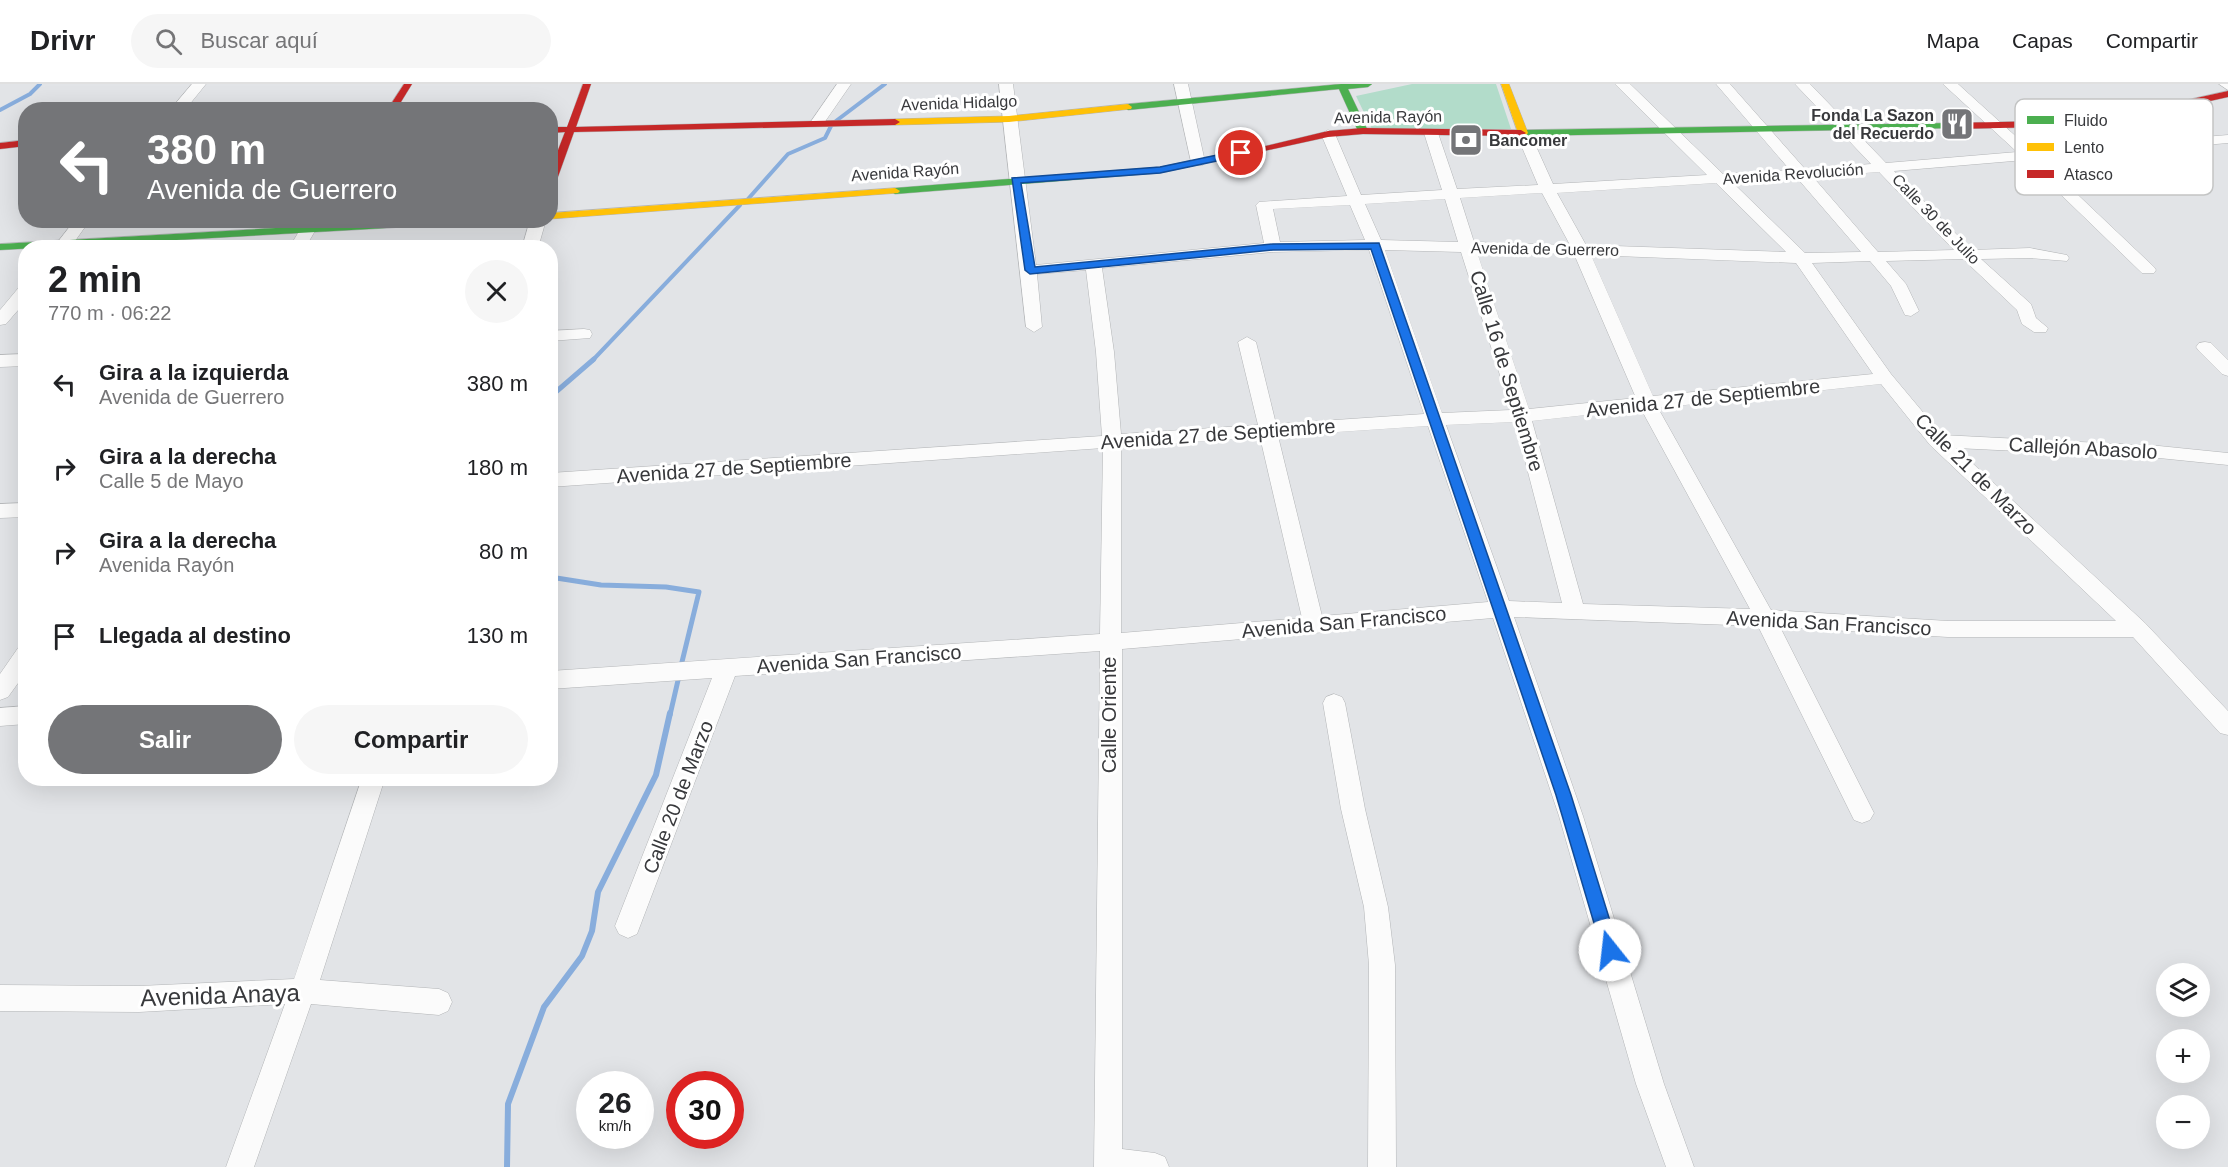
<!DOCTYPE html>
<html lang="es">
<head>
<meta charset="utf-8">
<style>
  body { margin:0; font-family:Helvetica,sans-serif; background:#f6f6f6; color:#202124; height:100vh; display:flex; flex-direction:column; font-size:22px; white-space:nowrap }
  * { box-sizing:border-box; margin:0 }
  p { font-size:20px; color:#757577 }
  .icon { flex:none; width:33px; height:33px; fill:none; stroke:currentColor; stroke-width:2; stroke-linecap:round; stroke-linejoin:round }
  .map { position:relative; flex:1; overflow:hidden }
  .drawer { position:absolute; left:18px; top:156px; width:540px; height:546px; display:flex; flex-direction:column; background:#fff; border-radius:24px; box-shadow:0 6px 24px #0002 }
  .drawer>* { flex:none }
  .guide { position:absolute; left:18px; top:18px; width:540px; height:126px; border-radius:24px; box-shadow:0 6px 24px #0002; background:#747578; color:#fff; overflow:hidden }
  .fabs { position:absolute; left:2156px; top:879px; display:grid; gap:12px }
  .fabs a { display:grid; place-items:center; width:54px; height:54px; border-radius:50%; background:#fff; box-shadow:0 6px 24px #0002; font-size:30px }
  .speed { position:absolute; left:576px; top:987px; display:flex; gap:12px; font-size:30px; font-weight:700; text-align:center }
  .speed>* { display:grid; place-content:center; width:78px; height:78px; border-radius:50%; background:#fff; box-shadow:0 6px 24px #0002; line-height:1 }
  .speed small { font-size:15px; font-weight:400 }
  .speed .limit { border:9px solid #d22; background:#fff; color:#111 }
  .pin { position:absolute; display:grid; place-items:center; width:51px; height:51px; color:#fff; margin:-26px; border:3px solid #fff; border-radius:50%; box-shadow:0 2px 6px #0007 }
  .me { position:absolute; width:66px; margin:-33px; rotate:344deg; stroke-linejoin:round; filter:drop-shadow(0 0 4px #0008) }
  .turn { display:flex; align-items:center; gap:21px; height:126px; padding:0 30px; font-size:27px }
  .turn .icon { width:78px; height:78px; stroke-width:2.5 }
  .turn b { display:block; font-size:42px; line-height:51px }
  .round { display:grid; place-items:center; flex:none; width:63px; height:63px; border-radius:32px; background:#f6f6f6 }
  .headline { display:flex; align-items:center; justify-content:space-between; height:102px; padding:0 30px }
  h1 { font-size:36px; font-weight:800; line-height:45px }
  .action { display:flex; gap:12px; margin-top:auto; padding:12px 30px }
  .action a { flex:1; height:69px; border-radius:36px; background:#747578; color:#fff; font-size:24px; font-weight:800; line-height:69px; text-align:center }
  .action a+a { background:#f6f6f6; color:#202124 }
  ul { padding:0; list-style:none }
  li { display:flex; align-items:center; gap:18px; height:84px; padding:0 30px }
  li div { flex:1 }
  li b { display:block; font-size:22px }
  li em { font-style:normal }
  header { display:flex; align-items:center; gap:36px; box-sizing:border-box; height:84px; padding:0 30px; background:#fff; border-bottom:2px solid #e0e0e0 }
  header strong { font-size:28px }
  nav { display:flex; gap:33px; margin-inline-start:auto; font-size:21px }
  .search { width:420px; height:54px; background:#f6f6f6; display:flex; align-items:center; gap:15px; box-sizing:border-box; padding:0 21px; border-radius:33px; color:#757577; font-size:22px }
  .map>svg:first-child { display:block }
  .green { fill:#b2dcca }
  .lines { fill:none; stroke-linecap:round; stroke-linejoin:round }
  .stream-far2 { stroke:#88addc; stroke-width:4 }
  .stream-far1 { stroke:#88addc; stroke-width:5 }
  .stream { stroke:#88addc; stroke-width:6 }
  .street-casing { stroke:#b3b5b7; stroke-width:1 }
  .fast-casing { stroke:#b3b5b7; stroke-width:1 }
  .slow-casing { stroke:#b3b5b7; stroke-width:1 }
  .jam-casing { stroke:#b3b5b7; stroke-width:1 }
  .street { fill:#fbfbfb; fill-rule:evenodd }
  .fast { fill:#4caf50; fill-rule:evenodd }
  .slow { fill:#ffc107; fill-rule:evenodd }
  .jam { fill:#c62828; fill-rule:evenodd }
  .route { fill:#1a73e8; stroke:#114b97; stroke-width:1.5 }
  .labels { text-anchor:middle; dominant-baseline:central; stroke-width:6; stroke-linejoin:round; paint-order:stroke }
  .far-street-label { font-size:16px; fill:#38393c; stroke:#fff }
  .far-poi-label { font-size:16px; font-weight:bold; fill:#38393c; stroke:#fff; text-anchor:end }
  .street-label { font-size:20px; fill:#38393c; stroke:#fff }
  .near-street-label { font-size:24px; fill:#38393c; stroke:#fff }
  .key { fill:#fff; stroke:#c3c4c4; stroke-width:1.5 }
  .key-label { font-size:16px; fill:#38393c }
</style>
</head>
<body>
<header>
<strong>Drivr</strong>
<div class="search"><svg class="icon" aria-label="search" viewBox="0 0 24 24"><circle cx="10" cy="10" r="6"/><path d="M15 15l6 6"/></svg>Buscar aquí</div>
<nav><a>Mapa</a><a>Capas</a><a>Compartir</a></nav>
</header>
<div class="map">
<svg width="2228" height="1083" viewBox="0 0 2228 1083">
  <rect width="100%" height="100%" fill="#e2e4e7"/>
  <!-- green -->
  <polygon class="green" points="1412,0 1496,0 1511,45 1372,45 1356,12"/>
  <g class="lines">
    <!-- stream-far2 -->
    <g class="stream-far2">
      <polyline points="0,26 30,10 40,0"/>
      <polyline points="748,115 788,70 825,54 832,40 885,0"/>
      <polyline points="592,277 740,121"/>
    </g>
    <!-- stream-far1 -->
    <g class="stream-far1">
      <polyline points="550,313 594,275"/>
      <polyline points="550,493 601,501 666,503 699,508 681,582"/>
      <polyline points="670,631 679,592"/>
    </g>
    <!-- stream -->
    <polyline class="stream" points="507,1083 508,1020 544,923 582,872 592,847 598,808 656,691 670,629"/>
    <!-- street casing -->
    <g class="street-casing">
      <g id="street">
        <polygon points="192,0 206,0 185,26 170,26"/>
        <polygon points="837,0 851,0 822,42 812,42 810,39"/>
        <path d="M999,0H1013L1036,181L1264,159L1256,121L1259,118L1347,112L1321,50L1328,46L1335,50L1361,111L1442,106L1424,49L1431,45L1438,49L1457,105L1538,101L1516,49L1523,45L1530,49L1553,100L1707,91L1615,0H1630L1723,90L1790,86L1716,0H1730L1805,85L1871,80L1795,0H1810L1886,79L2017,68L1943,0H1958L2032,67L2228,51V59L2040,75L2154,183L2156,186L2154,189H2142L2025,76L1894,87L1972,166L2030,164L2067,171L2069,174L2067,177L2030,174L1981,175L2031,220L2036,234L2048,244L2046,248H2034L2022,240L2017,226L1963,175L1886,177L1906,200L1919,227L1911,232L1905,231L1891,202L1870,177L1812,179L1891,290L1942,351L2159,362L2228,369V381L2159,374L1956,364L2145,539L2228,627V651L2220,649L2133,553H1948L1780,543L1874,729L1870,736L1862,739L1854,736L1758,542L1514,533L1583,732L1664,1000L1694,1083H1666L1636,1000L1559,732L1493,534L1122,565V1065L1155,1069L1165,1073L1169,1083H1094L1100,567L735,592L637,850L628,854L619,850L615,842L712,594L550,605V587L1100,550L1103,364L550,403V389L1102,352L1096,268L1086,186L1037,190L1042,243L1034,248L1026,243ZM1879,88L1954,166L1878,168L1813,93ZM1798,95L1861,168L1805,169L1732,98ZM1716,99L1786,168L1586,161L1557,109ZM1542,109L1570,161L1474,158L1460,114ZM1445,115L1458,158L1381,156L1365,120ZM1350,121L1365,156L1280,158L1273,125ZM1369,166L1424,330L1276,340L1256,258L1247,253L1238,258L1258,341L1121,350L1114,268L1102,184L1273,168ZM1385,166L1461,168L1511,326L1442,329ZM1477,168L1574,170L1636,314L1529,325ZM1591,171L1796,179L1873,290L1653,312ZM1881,300L1930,361L2116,537H1948L1771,526L1658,324ZM1641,325L1750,525L1583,520L1532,337ZM1515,338L1562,519L1509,517L1446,341ZM1428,342L1488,518L1322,532L1278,352ZM1260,353L1302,534L1121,549V363Z"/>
        <polygon points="1174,0 1188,0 1205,78 1203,81 1193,81 1191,78"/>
        <polygon points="2219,0 2228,0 2228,6"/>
        <polygon points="75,136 90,136 70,164 53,164"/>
        <polygon points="530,136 546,136 538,164 522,164"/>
        <polygon points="307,142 315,147 305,164 289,164 301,144"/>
        <polygon points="26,201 26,217 6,240 0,241 0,226 20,202"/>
        <polygon points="584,245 590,246 592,250 590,254 550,257 550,247"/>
        <polygon points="2205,258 2211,259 2228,276 2228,292 2222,290 2199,267 2196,263 2199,259"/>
        <polygon points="26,270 26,282 0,283 0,271"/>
        <polygon points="26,419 26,433 0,434 0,420"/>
        <polygon points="26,562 26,588 8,613 0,616 0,590 18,564"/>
        <polygon points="1334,610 1342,613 1345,619 1365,725 1388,823 1395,881 1396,1083 1368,1083 1369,881 1364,823 1341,725 1323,619 1326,613"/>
        <polygon points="26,622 26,640 0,642 0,624"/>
        <polygon points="362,694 385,694 320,896 439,905 448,909 452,918 448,927 439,931 311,920 254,1083 226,1083 285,920 139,928 0,927 0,901 139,902 294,895"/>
      </g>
    </g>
    <!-- fast casing -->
    <g class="fast-casing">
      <g id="fast">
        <polygon points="1341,0 1372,0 1368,3 1348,5 1368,47 1366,49 1358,47 1339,5 1128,26 1124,23 1128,20"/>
        <polygon points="1952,39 1955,40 1955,44 1521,52 1516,49 1521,46"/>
        <polygon points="1250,64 1253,65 1253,69 1160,89 895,110 890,107 895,104 1160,83"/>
        <polygon points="414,136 480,136 475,139 0,166 0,160"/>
      </g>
    </g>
    <!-- slow casing -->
    <g class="slow-casing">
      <g id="slow">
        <polygon points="1501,0 1509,0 1528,49 1526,51 1518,49"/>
        <polygon points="1128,20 1132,23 1131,25 1009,38 895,41 890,38 895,35 1009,32"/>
        <polygon points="895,104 900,107 898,109 550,135 550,129"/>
      </g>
    </g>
    <!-- jam casing -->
    <g class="jam-casing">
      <g id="jam">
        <polygon points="404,0 412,0 396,26 387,26"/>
        <polygon points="583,0 591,0 576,43 895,35 900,38 895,41 574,48 555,101 550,104 550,87 565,48 550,49 550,43 567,43"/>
        <polygon points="2228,7 2228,13 2097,42 1952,45 1947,42 1952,39 2097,36"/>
        <polygon points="1363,44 1521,46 1526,49 1521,52 1363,50 1328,53 1250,70 1245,67 1328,47"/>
        <polygon points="26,56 26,62 0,65 0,59"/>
      </g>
    </g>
    <!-- street -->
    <use href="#street" class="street"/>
    <!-- fast -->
    <use href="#fast" class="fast"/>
    <!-- slow -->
    <use href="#slow" class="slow"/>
    <!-- jam -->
    <use href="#jam" class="jam"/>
  </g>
  <!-- route -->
  <polygon class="route" points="1241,66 1246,69 1245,71 1160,89 1021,99 1035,183 1273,160 1379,159 1571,711 1619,866 1616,871 1610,874 1604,871 1602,866 1556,711 1371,165 1273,166 1030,190 1025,186 1012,94 1160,83"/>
  <!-- icons -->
  <defs>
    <g id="restaurant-square" transform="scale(1.725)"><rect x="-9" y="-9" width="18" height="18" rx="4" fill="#747578" stroke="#fff"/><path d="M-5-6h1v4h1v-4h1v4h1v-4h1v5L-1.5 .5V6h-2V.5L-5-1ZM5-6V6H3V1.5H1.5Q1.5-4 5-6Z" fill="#fff"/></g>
    <g id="bank-square" transform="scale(1.725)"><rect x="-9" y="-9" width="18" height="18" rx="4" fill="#747578" stroke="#fff"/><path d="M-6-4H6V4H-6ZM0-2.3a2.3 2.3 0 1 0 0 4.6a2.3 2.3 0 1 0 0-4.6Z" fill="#fff"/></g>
  </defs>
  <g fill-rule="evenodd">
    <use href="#restaurant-square" x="1957" y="40"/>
    <use href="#bank-square" x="1466" y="56"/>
  </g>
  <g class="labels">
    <!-- far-street labels -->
    <g class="far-street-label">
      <text transform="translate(959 19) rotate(-2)">Avenida Hidalgo</text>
      <text transform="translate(1388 33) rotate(-1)">Avenida Rayón</text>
      <text transform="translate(905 88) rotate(-4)">Avenida Rayón</text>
      <text transform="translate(1793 90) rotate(-4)">Avenida Revolución</text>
      <text transform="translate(1936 135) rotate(46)">Calle 30 de Julio</text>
      <text transform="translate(1545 165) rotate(1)">Avenida de Guerrero</text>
    </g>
    <!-- far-poi labels -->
    <g class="far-poi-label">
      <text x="1934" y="31">Fonda La Sazon<tspan x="1934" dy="18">del Recuerdo</tspan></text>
      <text x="1489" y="56" text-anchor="start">Bancomer</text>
    </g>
    <!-- street labels -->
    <g class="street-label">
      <text transform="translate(1507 287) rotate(73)">Calle 16 de Septiembre</text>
      <text transform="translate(1703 314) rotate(-6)">Avenida 27 de Septiembre</text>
      <text transform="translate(1218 350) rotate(-4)">Avenida 27 de Septiembre</text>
      <text transform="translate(2083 364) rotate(3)">Callejón Abasolo</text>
      <text transform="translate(734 384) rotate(-4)">Avenida 27 de Septiembre</text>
      <text transform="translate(1976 390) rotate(45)">Calle 21 de Marzo</text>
      <text transform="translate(1344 538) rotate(-5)">Avenida San Francisco</text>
      <text transform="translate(1829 539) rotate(3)">Avenida San Francisco</text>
      <text transform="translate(859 575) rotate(-4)">Avenida San Francisco</text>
      <text transform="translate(1109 631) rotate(-90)">Calle Oriente</text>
      <text transform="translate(678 713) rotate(-69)">Calle 20 de Marzo</text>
    </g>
    <!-- near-street labels -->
    <g class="near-street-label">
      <text transform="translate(220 911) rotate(-2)">Avenida Anaya</text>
    </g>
  </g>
  <!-- legend -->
  <rect x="2015" y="15" width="198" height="96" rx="9" class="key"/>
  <rect x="2027" y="32" width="27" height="8" fill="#4caf50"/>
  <rect x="2027" y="59" width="27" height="8" fill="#ffc107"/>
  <rect x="2027" y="86" width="27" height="8" fill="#c62828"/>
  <g class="key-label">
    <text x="2064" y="42">Fluido</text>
    <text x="2064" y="69">Lento</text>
    <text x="2064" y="96">Atasco</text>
  </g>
</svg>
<div class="fabs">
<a><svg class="icon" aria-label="layers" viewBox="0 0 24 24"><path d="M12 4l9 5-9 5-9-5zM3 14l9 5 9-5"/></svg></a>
<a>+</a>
<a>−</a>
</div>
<div class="speed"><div>26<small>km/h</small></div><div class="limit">30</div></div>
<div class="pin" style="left:1241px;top:69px;background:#d93025"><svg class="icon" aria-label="arrive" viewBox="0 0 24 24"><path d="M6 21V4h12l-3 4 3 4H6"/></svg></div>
<svg class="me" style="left:1610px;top:866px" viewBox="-20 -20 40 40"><circle r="19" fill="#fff"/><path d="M0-13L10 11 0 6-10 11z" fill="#1a73e8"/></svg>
<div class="guide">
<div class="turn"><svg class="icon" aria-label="left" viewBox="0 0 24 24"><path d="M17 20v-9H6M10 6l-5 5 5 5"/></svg><div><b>380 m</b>Avenida de Guerrero</div></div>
</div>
<section class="drawer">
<div class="headline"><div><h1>2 min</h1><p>770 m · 06:22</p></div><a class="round"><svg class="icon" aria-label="close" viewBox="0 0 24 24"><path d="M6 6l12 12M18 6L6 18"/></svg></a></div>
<ul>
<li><svg class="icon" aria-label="left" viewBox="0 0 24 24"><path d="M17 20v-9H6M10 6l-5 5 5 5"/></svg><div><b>Gira a la izquierda</b><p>Avenida de Guerrero</p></div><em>380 m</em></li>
<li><svg class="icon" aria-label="right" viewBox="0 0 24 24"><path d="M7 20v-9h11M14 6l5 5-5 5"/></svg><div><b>Gira a la derecha</b><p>Calle 5 de Mayo</p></div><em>180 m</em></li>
<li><svg class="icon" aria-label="right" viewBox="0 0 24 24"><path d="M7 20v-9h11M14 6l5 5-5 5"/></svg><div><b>Gira a la derecha</b><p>Avenida Rayón</p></div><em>80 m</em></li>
<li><svg class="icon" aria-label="arrive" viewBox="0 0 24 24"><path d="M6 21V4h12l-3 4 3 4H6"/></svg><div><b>Llegada al destino</b></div><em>130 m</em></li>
</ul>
<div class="action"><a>Salir</a><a>Compartir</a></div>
</section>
</div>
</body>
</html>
